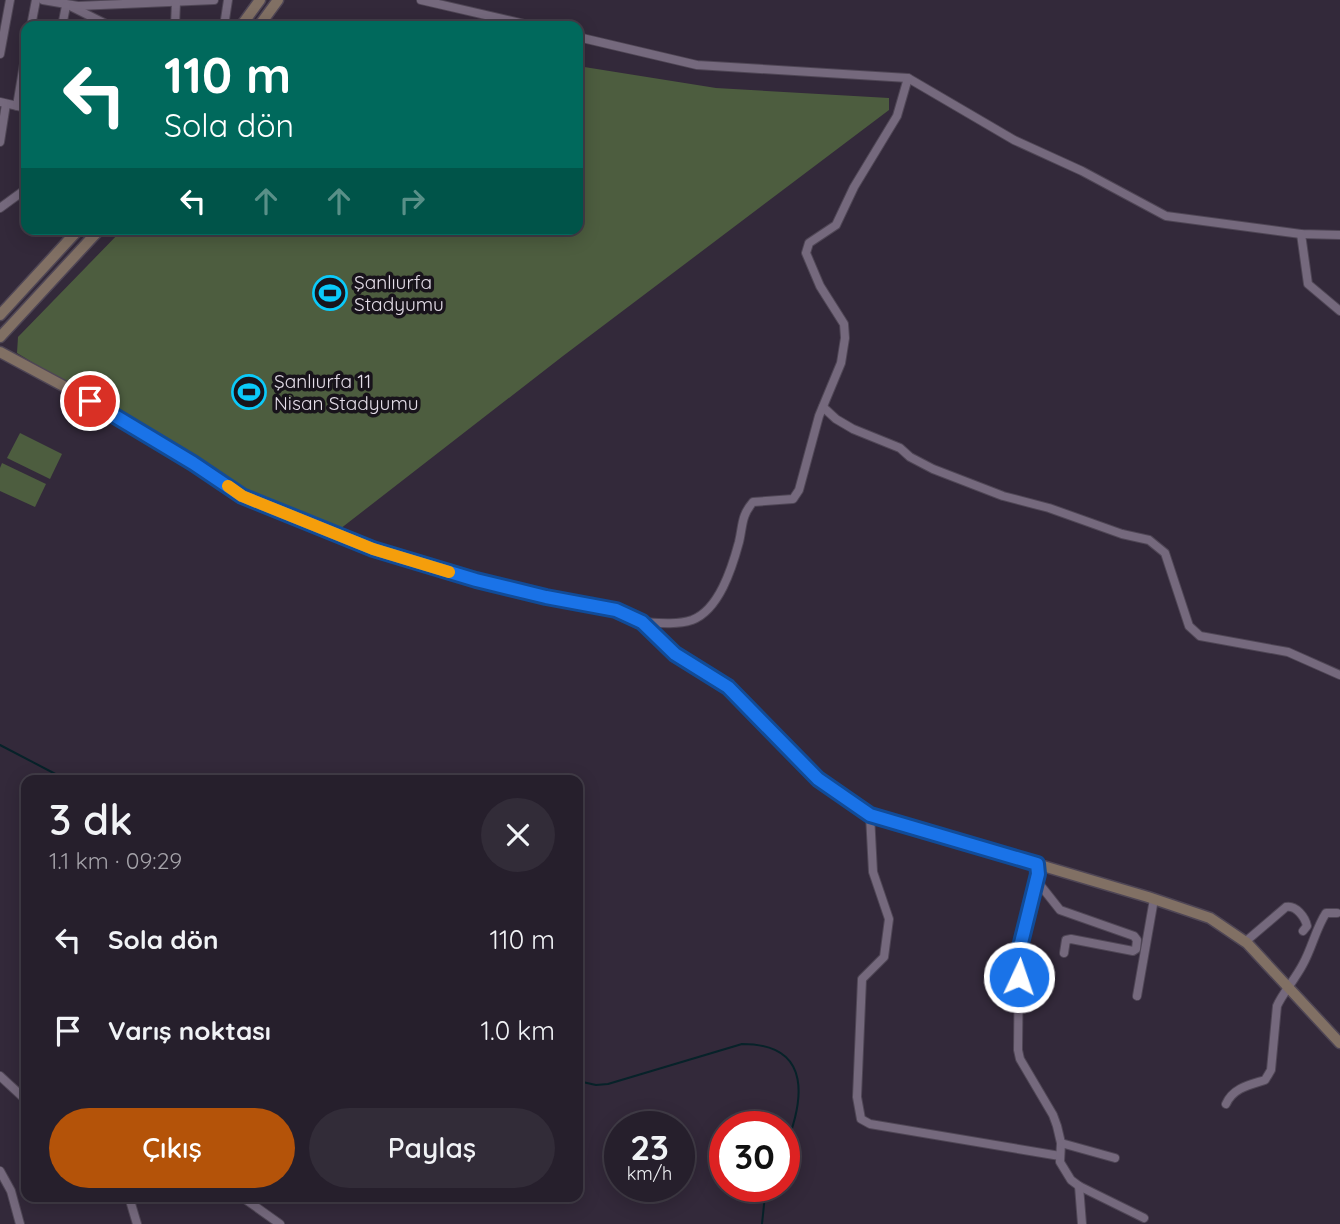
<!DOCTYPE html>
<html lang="tr">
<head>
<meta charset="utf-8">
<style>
  body { margin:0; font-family:Quicksand,sans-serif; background:#322c38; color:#f1f3f6; height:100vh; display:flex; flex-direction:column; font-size:26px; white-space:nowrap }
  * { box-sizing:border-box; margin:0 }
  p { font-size:23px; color:#a4a2a9 }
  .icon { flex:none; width:38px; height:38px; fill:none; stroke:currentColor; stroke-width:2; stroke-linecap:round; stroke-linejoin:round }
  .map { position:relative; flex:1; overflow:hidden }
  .sheet { position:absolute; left:21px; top:775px; width:562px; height:427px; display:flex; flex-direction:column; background:#261f2c; border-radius:14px; box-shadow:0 4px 18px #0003,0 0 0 2px #423d48 }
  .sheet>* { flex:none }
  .top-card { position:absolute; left:21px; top:21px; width:562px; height:214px; border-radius:14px; box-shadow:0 4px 18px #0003,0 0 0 2px #423d48; background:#00695c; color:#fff; overflow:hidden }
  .speed { position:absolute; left:604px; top:1111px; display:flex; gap:14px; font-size:35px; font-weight:700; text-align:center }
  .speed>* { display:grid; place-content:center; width:91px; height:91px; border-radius:50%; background:#261f2c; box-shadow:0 4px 18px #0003,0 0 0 2px #423d48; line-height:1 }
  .speed small { font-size:18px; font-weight:400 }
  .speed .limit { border:10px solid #d22; background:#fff; color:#111 }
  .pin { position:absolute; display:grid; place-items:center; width:60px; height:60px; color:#fff; margin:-30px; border:4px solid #fff; border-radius:50%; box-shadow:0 2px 7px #0007 }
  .me { position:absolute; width:77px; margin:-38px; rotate:3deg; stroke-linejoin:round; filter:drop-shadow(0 0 5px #0008) }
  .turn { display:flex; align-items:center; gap:24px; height:147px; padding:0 28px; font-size:32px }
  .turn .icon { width:91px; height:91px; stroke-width:2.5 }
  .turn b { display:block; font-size:49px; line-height:60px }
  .lanes { display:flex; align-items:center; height:66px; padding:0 28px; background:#0003; justify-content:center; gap:35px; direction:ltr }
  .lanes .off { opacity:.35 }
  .round { display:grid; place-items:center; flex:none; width:74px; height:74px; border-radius:37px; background:#322c38 }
  .head { display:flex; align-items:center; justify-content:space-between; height:119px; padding:0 28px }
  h1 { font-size:42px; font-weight:600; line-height:52px }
  .primary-button { display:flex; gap:14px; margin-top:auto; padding:14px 28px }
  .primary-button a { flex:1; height:80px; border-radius:42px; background:#b45309; color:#fff; font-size:28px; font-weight:600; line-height:80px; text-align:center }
  .primary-button a+a { background:#322c38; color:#f1f3f6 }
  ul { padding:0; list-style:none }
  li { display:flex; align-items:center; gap:21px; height:91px; padding:0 28px }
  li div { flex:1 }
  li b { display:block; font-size:26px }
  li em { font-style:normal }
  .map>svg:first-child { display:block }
  .park { fill:#4d5d3f }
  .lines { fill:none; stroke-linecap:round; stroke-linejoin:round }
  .stream { stroke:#072229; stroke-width:2 }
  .street-casing { stroke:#4f4655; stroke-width:10 }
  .secondary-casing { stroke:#4f4655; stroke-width:13 }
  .street { stroke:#75697d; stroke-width:8 }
  .secondary { stroke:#817064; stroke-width:10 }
  .route-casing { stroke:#114b97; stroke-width:18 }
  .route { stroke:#1a73e8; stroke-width:12 }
  .slow { stroke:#f59e0b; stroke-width:12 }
  .labels { text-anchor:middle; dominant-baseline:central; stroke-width:7; stroke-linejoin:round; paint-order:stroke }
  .poi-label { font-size:19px; fill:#e4dde8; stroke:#18131b; text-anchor:start }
</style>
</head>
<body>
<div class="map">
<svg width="1340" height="1224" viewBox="0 0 1340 1224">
  <rect width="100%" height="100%" fill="#33293a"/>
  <!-- park -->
  <g class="park">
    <polygon points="578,66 716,88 889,98 889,110 563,356 340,529 313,517 258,500 17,353 18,337 123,229 578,229"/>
    <polygon points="20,433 62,454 50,479 7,458"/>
    <polygon points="2,463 46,484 35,507 0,491 0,468"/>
  </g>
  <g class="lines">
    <!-- stream -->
    <g class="stream">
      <polyline points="0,745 67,780"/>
      <path d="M578,1081L596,1085L608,1084L742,1044C814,1044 804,1102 784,1150"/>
      <polyline points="762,1224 765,1195 769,1186"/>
    </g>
    <!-- street casing -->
    <g class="street-casing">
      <g id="street">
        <polyline points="43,0 78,6 214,0"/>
        <polyline points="421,0 533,26"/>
        <polyline points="72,7 110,26"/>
        <polyline points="31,26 36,0"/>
        <polyline points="62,26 66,6"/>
        <polyline points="175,26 176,2"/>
        <polyline points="224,26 228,0"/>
        <polyline points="578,37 697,65 908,78 1014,140 1082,171 1166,216 1301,234 1340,235"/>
        <polyline points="0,54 10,0"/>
        <polyline points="0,102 26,108"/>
        <polyline points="17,106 26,52"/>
        <polyline points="0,142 6,104"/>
        <polyline points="0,208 26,189"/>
        <polyline points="1301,234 1308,284 1340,311"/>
        <polyline points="823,407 836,419 853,429 900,448 910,457 933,469 1003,496 1049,508 1122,534 1149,540 1165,553 1189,626 1200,636 1288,652 1340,675"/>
        <path d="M642,622C658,623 677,625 692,620C719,610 732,568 739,542C743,525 741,516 753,502L793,499L799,490L819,416L841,363L845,338L844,324L820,286L806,253L809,243L836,225L854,187L897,116L908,78"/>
        <polyline points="870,815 873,872 889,919 884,957 862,979 857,1097 861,1119 870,1124 1060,1156"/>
        <polyline points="1038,874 1019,956 1018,1050 1020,1059 1053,1115 1057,1126 1061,1143 1060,1162 1071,1180 1079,1186 1144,1218"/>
        <polyline points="1038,877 1041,886 1060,910 1134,936 1137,940 1136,949 1133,951 1071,939 1066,940 1064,953"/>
        <path d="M1245,942L1286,907C1296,905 1305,917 1307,926L1303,931"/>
        <polyline points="1137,996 1154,899"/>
        <polyline points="0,1076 26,1100"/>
        <path d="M1226,1104C1233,1088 1249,1085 1265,1080L1271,1070L1277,1006C1282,994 1296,978 1303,964C1312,948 1316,928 1326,913H1337"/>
        <polyline points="1061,1143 1115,1158"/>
        <polyline points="0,1171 11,1191 20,1224"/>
        <polyline points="1079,1186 1082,1224"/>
        <polyline points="129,1197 137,1224"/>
        <polyline points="242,1197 280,1224"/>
      </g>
    </g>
    <!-- secondary casing -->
    <g class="secondary-casing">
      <g id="secondary">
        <polyline points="241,26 260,0"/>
        <polyline points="259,26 278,0"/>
        <polyline points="0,315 79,229"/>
        <polyline points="0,337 100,229"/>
        <polyline points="0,352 71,390 148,435 242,496 373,549 483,582 546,597 616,609 642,622 675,654 728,687 818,779 870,815 1148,897 1210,918 1247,943 1340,1043"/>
      </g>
    </g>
    <!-- street -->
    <use href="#street" class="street"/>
    <!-- secondary -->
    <use href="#secondary" class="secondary"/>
  </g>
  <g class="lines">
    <!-- route casing -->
    <g class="route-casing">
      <polyline id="route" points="90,401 193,463 242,496 373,549 476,580 546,597 616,610 642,622 675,654 728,687 818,779 870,815 1037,864 1038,874 1020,947 1019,977"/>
    </g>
    <!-- route -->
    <use href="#route" class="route"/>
    <!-- slow -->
    <polyline class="slow" points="228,486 242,496 373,549 449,572"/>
  </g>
  <!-- icons -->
  <defs>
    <g id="stadium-ring" transform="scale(1.75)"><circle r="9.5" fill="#18131b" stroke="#0bcafa" stroke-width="1.5"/><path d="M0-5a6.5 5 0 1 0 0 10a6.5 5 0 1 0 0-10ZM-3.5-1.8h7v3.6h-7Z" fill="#0bcafa"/></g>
  </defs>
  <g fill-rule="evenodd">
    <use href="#stadium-ring" x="330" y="293"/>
    <use href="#stadium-ring" x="249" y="392"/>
  </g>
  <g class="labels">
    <!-- poi labels -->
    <g class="poi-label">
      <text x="354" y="282">Şanlıurfa<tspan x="354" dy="22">Stadyumu</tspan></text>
      <text x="274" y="381">Şanlıurfa 11<tspan x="274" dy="22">Nisan Stadyumu</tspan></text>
    </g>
  </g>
</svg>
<div class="speed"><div>23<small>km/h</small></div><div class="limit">30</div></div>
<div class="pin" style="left:90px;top:401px;background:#d93025"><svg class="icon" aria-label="arrive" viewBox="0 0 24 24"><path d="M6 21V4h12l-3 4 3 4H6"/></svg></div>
<svg class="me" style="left:1019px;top:977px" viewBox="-20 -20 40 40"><circle r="17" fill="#1a73e8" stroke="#fff" stroke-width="3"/><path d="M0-11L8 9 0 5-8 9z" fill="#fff"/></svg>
<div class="top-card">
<div class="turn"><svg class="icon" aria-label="left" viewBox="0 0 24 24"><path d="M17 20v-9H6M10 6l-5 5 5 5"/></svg><div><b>110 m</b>Sola dön</div></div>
<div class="lanes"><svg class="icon" aria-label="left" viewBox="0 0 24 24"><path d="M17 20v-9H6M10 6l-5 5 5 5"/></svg><svg class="icon off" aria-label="ahead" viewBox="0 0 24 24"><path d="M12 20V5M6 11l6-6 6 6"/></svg><svg class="icon off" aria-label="ahead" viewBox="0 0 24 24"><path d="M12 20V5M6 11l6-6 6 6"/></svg><svg class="icon off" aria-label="right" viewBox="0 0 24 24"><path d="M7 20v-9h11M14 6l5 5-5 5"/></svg></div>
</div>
<section class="sheet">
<div class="head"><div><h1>3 dk</h1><p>1.1 km · 09:29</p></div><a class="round"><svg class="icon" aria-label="close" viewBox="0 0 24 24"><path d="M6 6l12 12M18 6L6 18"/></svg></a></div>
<ul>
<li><svg class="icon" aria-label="left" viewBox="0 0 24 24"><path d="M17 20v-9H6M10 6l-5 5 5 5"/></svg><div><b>Sola dön</b></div><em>110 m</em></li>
<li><svg class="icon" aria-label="arrive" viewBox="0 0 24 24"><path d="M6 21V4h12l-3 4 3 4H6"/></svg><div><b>Varış noktası</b></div><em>1.0 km</em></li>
</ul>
<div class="primary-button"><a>Çıkış</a><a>Paylaş</a></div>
</section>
</div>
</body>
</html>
